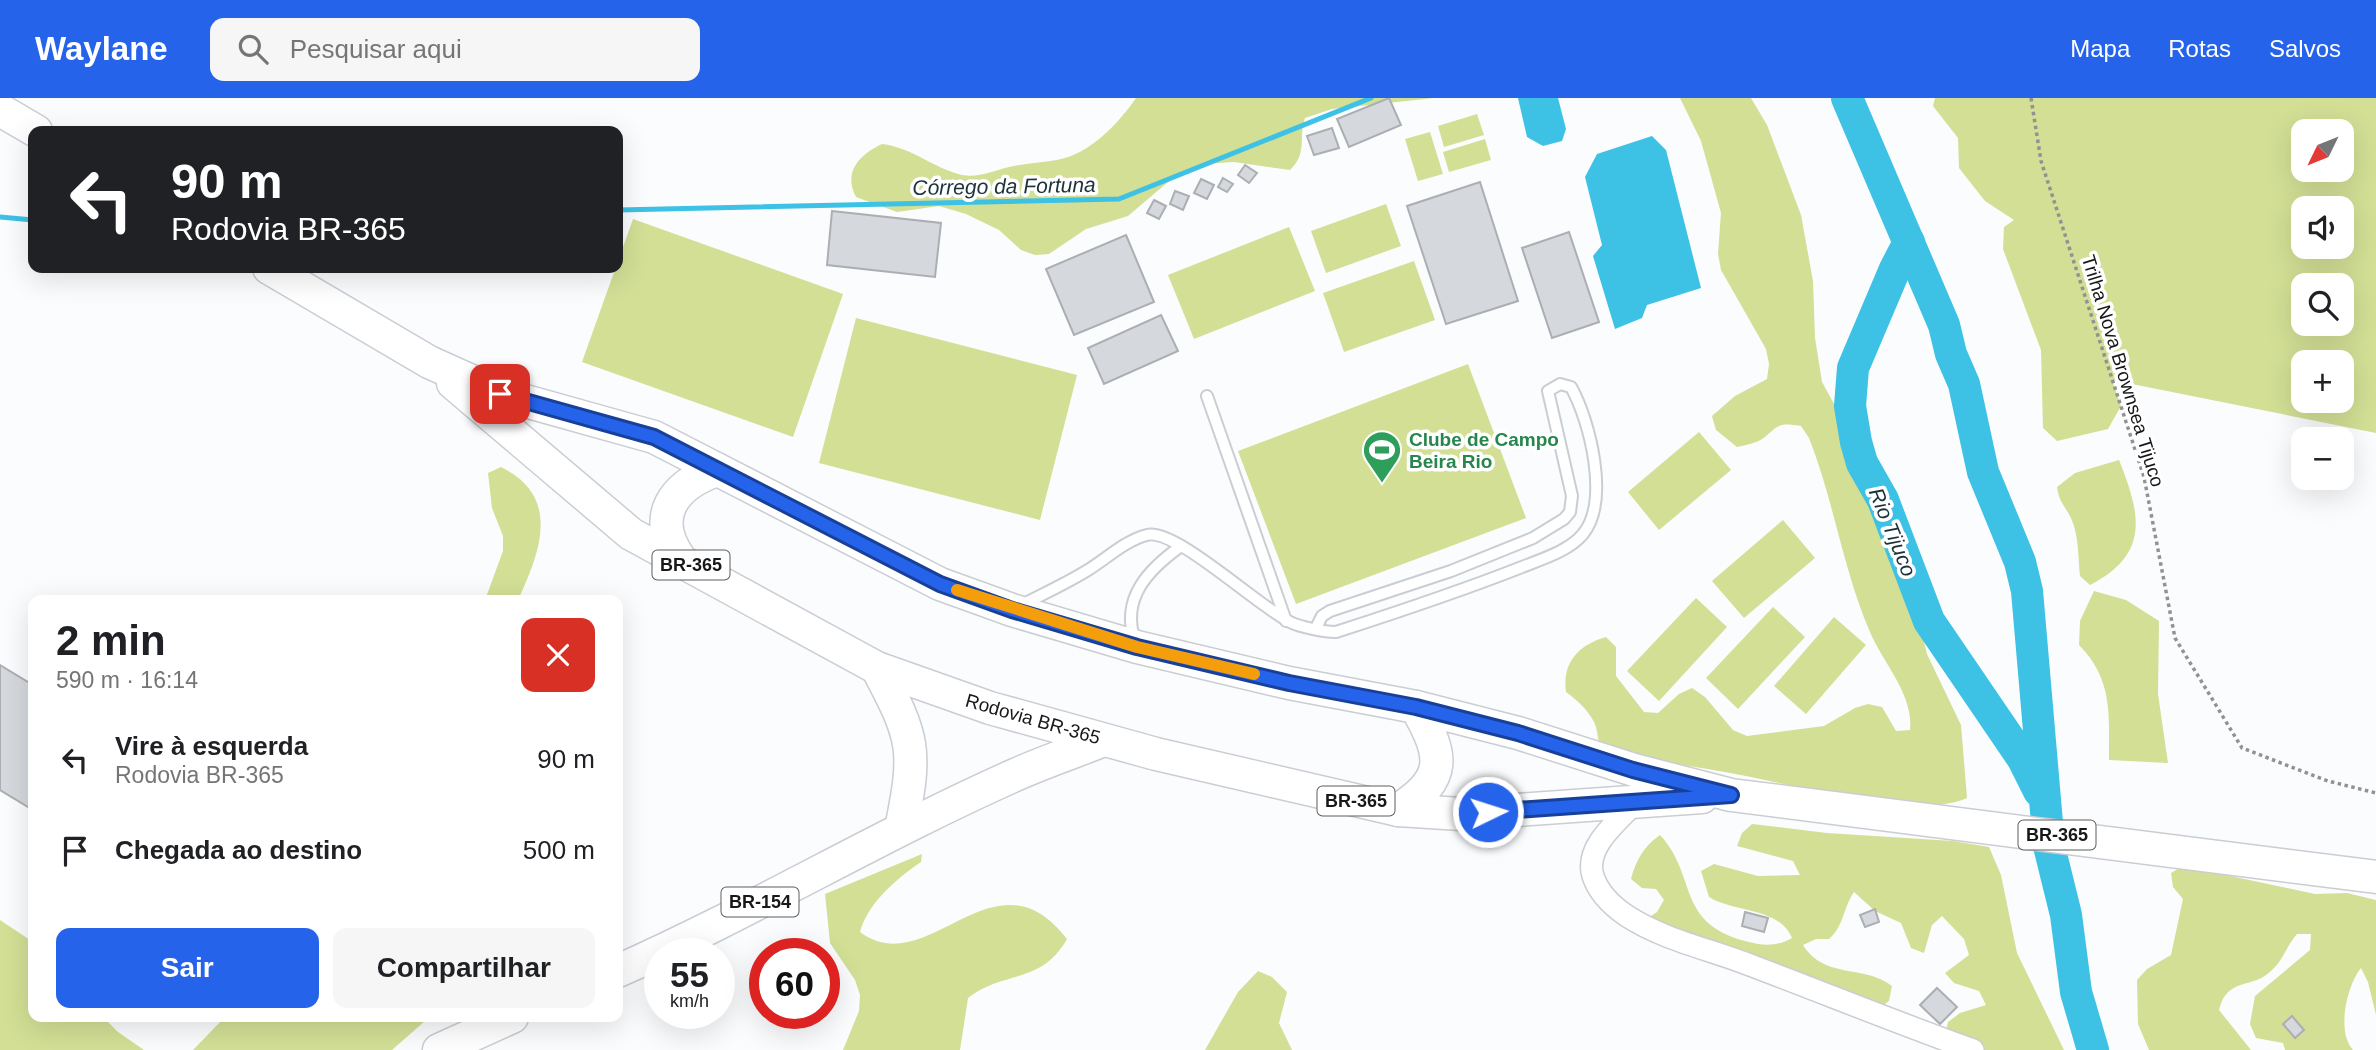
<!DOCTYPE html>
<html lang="pt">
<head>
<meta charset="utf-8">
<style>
  body { margin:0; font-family:Arial,sans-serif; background:#f6f6f6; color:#202124; height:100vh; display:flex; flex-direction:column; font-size:26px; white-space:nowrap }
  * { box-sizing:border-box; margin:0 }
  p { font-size:23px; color:#757577 }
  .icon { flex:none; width:38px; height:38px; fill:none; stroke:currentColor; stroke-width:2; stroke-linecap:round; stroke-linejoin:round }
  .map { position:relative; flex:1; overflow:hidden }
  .panel { position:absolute; left:28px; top:497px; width:595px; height:427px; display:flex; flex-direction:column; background:#fff; border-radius:14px; box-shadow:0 7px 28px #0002 }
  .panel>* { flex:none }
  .banner { position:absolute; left:28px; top:28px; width:595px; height:147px; border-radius:14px; box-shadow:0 7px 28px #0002; background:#202124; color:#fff; overflow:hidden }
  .needle { width:46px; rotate:227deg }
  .buttons { position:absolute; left:2291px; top:21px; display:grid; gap:14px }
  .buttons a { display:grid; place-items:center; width:63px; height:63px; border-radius:14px; background:#fff; box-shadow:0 7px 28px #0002; font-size:35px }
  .speed { position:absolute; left:644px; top:840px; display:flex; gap:14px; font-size:35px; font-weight:700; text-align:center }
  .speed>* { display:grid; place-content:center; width:91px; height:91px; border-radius:50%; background:#fff; box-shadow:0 7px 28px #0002; line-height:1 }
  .speed small { font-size:18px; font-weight:400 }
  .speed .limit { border:10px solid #d22; background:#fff; color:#111 }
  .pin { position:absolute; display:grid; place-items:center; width:60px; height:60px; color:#fff; margin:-30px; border-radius:14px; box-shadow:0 4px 10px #0006 }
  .me { position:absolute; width:77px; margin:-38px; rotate:86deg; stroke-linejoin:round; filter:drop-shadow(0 0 5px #0008) }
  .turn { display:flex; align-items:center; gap:24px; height:147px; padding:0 28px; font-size:32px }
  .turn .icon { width:91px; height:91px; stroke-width:2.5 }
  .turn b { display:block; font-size:49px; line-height:60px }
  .round { display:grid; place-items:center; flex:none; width:74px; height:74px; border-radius:14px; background:#f6f6f6 }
  .headline { display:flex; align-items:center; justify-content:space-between; height:119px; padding:0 28px }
  h1 { font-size:42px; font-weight:800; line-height:52px }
  .primary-button { display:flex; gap:14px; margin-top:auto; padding:14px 28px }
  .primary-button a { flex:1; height:80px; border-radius:14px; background:#2563eb; color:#fff; font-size:28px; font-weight:800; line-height:80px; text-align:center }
  .primary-button a+a { background:#f6f6f6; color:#202124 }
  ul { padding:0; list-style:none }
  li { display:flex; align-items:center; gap:21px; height:91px; padding:0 28px }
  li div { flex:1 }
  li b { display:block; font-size:26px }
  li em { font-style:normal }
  header { display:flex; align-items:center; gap:42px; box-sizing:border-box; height:98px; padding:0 35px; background:#2563eb; color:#fff }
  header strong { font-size:33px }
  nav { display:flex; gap:38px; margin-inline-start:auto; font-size:24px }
  .search { width:490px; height:63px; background:#f6f6f6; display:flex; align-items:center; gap:18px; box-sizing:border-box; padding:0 24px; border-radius:14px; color:#757577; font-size:26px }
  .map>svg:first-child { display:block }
  .green { fill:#d2df95; fill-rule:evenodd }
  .water { fill:#3dc1e5 }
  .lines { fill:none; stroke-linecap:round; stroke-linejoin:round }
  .stream { stroke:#3dc1e5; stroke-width:5 }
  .river { stroke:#3dc1e5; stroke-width:32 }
  .building { fill:#d5d8dc; stroke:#acaeb3; stroke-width:2 }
  .lane-casing { stroke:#cacdd2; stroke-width:14 }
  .street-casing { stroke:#cacdd2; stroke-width:24 }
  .primary-casing { stroke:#cacdd2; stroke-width:35 }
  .path { stroke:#909294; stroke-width:3.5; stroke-dasharray:3.5 3.5; stroke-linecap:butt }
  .lane { stroke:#fff; stroke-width:10 }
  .street { stroke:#fff; stroke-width:21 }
  .primary { stroke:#fff; stroke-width:32 }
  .route-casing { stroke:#184099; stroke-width:18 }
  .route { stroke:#2563eb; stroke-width:12 }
  .slow { stroke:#f59e0b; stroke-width:12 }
  .labels { text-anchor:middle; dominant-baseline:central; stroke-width:7; stroke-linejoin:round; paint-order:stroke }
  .shield { fill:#fff; stroke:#5d5d5f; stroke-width:2 }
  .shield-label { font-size:18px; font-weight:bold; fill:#17181a }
  .street-label { font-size:19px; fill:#17181a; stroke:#fff }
  .leisure-label { font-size:19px; font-weight:bold; fill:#27864d; stroke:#fff; text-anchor:start }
  .water-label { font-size:21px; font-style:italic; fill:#1c3239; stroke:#fff }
</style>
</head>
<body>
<header>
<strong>Waylane</strong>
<div class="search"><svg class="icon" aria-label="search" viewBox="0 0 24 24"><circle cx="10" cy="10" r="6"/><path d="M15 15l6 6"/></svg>Pesquisar aqui</div>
<nav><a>Mapa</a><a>Rotas</a><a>Salvos</a></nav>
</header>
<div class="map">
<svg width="2376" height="952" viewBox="0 0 2376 952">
  <rect width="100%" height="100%" fill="#fafcfe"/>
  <!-- green -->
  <g class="green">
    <path d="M1136,0H1434L1332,11L1305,20C1298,40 1308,55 1290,72L1234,64L1201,66L1175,78L1128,118L1086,131L1049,156L1035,157L1021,152L999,132L966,116L939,108L897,114L856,99C843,74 859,57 882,46C911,49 933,70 962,77C979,80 993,73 1009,69C1025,65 1041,65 1057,62C1090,56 1118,26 1136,0Z"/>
    <path d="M1680,0H1751L1767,27L1801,117L1813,183L1815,240L1822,284L1850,335L1896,451L1916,510L1927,556L1961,627L1967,700C1921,722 1798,688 1746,678C1698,669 1650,662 1603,652C1596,642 1599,634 1594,624C1588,612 1577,602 1566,594C1562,565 1578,547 1606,539L1616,549V578L1644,614L1658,615L1679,596L1692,590L1705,599L1733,632L1747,638L1824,628L1855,610L1868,606L1882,609L1896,633L1910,632C1914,597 1883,565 1870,534C1843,472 1834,403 1809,340L1801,328C1780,325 1779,326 1765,339C1758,345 1746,347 1737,349L1716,332L1712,318L1735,298L1767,281L1769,266L1766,251L1721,172L1718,156L1721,115L1701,43Z"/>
    <path d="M1935,0H2376V335L2112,282L2121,308L2108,331L2057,343L2043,330L2041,252L2003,151L2004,129L2014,122L1985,103L1959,70L1958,40L1933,8ZM2303,33H2342V72H2303ZM2303,110H2342V149H2303ZM2303,187H2342V226H2303ZM2303,264H2342V303H2303Z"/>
    <polygon points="1477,16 1484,37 1444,49 1438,28"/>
    <polygon points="1430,34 1443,76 1418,83 1405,41"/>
    <polygon points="1485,41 1491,62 1449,74 1443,54"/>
    <polygon points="1386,106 1401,148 1326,175 1311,133"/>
    <polygon points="633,121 843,196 793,339 582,264"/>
    <polygon points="1289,129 1315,193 1194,241 1168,177"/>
    <polygon points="1414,163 1435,222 1344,254 1323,195"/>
    <polygon points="856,220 1077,277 1040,422 819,365"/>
    <polygon points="1468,266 1526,420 1296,506 1238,353"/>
    <polygon points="1699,334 1731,372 1659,432 1628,394"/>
    <path d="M2119,362C2141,417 2150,456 2090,487L2080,478C2078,460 2079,437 2071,420C2065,408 2059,404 2057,389L2075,375Z"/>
    <path d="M501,369C562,399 540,454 518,502H485L503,453V438L492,410L488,375Z"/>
    <polygon points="1783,422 1815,460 1744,520 1712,483"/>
    <path d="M2094,493L2126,502L2159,523L2158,596L2168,665L2109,662C2109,617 2113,581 2079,547L2080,523Z"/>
    <polygon points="1696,500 1727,529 1659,603 1627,573"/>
    <polygon points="1773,509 1805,539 1738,611 1706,580"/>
    <polygon points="1834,519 1866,547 1806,616 1774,588"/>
    <path d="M1752,726L1827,735L1953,743L1989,749L2001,777L2017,855L2064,952H1971L1945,937L1948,924L1960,915L1986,907L1979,893L1954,885L1945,875L1969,857L1964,841L1942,818L1932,827L1924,855L1911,850L1901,825L1875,813L1854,794C1843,810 1844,828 1829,841H1816L1803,847C1825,882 1864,866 1892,888L1889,903L1878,911L1645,822L1657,814L1664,802L1656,791L1642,790L1631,781C1636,762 1644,748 1660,737C1698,778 1675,824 1745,843C1763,848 1776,849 1792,840C1779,809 1735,815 1709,799L1701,773L1714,766L1758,778L1800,777L1793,763L1737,748L1742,735Z"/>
    <path d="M922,756L921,764C896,781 868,805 860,834C928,885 994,746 1067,841C1041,887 1003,872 968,900L960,952H843L859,913L860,897L855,882L830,845L825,796Z"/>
    <path d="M2183,768L2315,796L2347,795L2376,802V917L2368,884L2361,870C2347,887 2336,934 2353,952H2285L2283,945L2256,940L2250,926L2255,898L2310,852L2311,836H2297C2287,847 2283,862 2272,872C2253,892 2227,878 2219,912L2251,952H2149L2138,926L2137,882L2147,871L2171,857L2183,801L2173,789L2171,775Z"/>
    <polygon points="0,822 33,844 33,919 103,919 118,934 144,952 0,952"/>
    <polygon points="1258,873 1272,879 1287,894 1279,925 1292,952 1205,952 1238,894"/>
    <polygon points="225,919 424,919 425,923 392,952 193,952"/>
  </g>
  <!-- water -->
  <g class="water">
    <polygon points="1518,0 1558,0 1566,31 1562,43 1543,48 1527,39"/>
    <polygon points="1652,38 1666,52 1701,190 1647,207 1642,220 1615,231 1593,158 1602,147 1585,79 1597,56"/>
  </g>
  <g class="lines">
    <!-- stream -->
    <g class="stream">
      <polyline points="618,112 1119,101 1371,0"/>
      <polyline points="0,119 33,122"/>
    </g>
    <!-- river -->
    <g class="river">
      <polyline points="1847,0 1944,227 1951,256 1964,286 1983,374 2020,464 2027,493 2049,748 2066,817 2076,894 2093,952"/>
      <polyline points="1909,144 1895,171 1853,270 1850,308 1856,344 1862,365 1883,402 1929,523 2023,661 2039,693"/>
    </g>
  </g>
  <!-- building -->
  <g class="building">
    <polygon points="1389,0 1401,27 1349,49 1337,21"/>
    <polygon points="1332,30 1339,50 1314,57 1307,38"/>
    <polygon points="1245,67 1257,75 1249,85 1238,77"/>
    <polygon points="1223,80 1233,86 1227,94 1218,89"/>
    <polygon points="1201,81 1214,87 1207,101 1194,95"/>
    <polygon points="1480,84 1518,203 1446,226 1407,108"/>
    <polygon points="1175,93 1189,98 1183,112 1170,106"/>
    <polygon points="1154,102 1166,108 1159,121 1147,115"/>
    <polygon points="832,113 941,125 935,179 827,167"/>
    <polygon points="1569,134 1599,224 1552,240 1522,150"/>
    <polygon points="1126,137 1154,204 1074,237 1046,171"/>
    <polygon points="1161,217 1178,253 1104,286 1088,250"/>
    <polygon points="0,567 33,587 33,712 0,692"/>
    <polygon points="1875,811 1879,824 1865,829 1860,817"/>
    <polygon points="1745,814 1768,820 1764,834 1742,828"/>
    <polygon points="1937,890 1957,909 1940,926 1920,907"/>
    <polygon points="2292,918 2304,932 2295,940 2283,926"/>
  </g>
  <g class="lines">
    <!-- lane casing -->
    <g class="lane-casing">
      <g id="lane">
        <polyline points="1207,298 1286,523"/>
        <path d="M1022,507C1043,496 1067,485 1088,472C1106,461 1126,442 1147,437C1174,429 1259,509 1290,524C1300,529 1324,534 1336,534C1398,514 1461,493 1522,469C1542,461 1569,453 1583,436C1610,403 1590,323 1571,289L1560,286L1548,293L1572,398L1570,414L1564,421L1533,440L1451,473L1330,513L1322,518L1316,530"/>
        <path d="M1135,543C1120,500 1149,471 1181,448"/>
      </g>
    </g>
    <!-- street casing -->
    <g class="street-casing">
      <path id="street" d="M1636,704C1618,723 1584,749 1593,778C1599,796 1612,808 1627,818C1664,842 1709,851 1750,867C1824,895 1898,925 1973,952"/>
    </g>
    <!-- primary casing -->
    <g class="primary-casing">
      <g id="primary">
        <polyline points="0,12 36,33"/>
        <polyline points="269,170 429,264 500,296 654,339 940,486 1012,512 1137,549 1289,585 1416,609 1518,635 1634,672 1731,697 2376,779"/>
        <polyline points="453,285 631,436 877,570 990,610 1156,656 1398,712 1461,716 1702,699"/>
        <path d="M680,461C650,419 673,387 717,372"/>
        <path d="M877,570C915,641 917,652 901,731"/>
        <path d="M1398,712C1449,680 1443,657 1416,609"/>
        <path d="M618,873C753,813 880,737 1015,677C1044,664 1074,654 1104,642"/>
        <polyline points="439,952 512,919"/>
      </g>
    </g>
    <!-- path -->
    <polyline class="path" points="2031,0 2041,63 2144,379 2175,540 2242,650 2328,683 2376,695"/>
    <!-- lane -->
    <use href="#lane" class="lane"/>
    <!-- street -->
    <use href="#street" class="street"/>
    <!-- primary -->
    <use href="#primary" class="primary"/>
  </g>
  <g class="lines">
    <!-- route casing -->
    <g class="route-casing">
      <polyline id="route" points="500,296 654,339 940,486 1012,512 1137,549 1289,585 1416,609 1518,635 1633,672 1731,697 1488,714"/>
    </g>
    <!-- route -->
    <use href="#route" class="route"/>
    <!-- slow -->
    <polyline class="slow" points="957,492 1137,549 1254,576"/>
  </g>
  <!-- icons -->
  <defs>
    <g id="stadium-pin" transform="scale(2.0125)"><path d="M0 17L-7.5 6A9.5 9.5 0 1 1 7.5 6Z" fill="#2e9e5b" stroke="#fff"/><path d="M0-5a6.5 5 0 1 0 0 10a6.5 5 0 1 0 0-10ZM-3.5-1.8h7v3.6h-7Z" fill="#fff"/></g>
  </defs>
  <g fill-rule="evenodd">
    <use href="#stadium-pin" x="1382" y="352"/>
  </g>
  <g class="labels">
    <!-- shield labels -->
    <g class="shield">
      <rect x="652.5" y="452.5" width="77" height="29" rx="5"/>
      <rect x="1317.5" y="688.5" width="77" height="29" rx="5"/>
      <rect x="2018.5" y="722.5" width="77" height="29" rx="5"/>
      <rect x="721.5" y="789.5" width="77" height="29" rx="5"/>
    </g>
    <g class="shield-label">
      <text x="691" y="467">BR-365</text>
      <text x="1356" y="703">BR-365</text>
      <text x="2057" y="737">BR-365</text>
      <text x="760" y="804">BR-154</text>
    </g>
    <!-- street labels -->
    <g class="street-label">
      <text transform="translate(2123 273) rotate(73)">Trilha Nova Brownsea Tijuco</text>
      <text transform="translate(1033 621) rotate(16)">Rodovia BR-365</text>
    </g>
    <!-- leisure labels -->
    <g class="leisure-label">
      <text x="1409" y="341">Clube de Campo<tspan x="1409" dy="22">Beira Rio</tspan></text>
    </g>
    <!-- water labels -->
    <g class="water-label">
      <text transform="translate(1004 88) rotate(-1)">Córrego da Fortuna</text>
      <text transform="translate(1893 434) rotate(68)">Rio Tijuco</text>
    </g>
  </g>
</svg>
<div class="buttons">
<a><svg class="needle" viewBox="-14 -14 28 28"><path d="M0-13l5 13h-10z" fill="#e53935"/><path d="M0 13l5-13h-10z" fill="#757577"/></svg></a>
<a><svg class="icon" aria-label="sound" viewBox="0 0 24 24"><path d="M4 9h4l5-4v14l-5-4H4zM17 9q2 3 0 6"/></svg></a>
<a><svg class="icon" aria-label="search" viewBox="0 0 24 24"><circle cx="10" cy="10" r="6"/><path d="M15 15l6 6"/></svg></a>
<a>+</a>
<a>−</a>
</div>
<div class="speed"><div>55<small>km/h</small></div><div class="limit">60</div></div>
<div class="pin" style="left:500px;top:296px;background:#d93025"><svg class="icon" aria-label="arrive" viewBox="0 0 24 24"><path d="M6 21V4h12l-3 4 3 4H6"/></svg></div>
<svg class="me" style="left:1488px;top:714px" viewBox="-20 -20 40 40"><circle r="17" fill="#2563eb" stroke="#fff" stroke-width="3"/><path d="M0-11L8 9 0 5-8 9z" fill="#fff"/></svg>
<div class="banner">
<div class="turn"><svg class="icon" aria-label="left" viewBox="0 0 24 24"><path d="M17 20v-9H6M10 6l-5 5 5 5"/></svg><div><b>90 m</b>Rodovia BR-365</div></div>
</div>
<section class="panel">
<div class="headline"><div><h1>2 min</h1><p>590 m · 16:14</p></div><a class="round" style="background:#d93025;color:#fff"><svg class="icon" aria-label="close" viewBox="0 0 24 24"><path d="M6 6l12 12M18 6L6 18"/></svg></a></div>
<ul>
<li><svg class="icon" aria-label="left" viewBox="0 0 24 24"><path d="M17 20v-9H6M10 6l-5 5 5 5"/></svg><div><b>Vire à esquerda</b><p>Rodovia BR-365</p></div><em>90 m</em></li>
<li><svg class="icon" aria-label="arrive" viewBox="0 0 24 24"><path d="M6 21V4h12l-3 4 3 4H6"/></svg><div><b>Chegada ao destino</b></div><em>500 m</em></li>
</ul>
<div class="primary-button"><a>Sair</a><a>Compartilhar</a></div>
</section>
</div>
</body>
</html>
